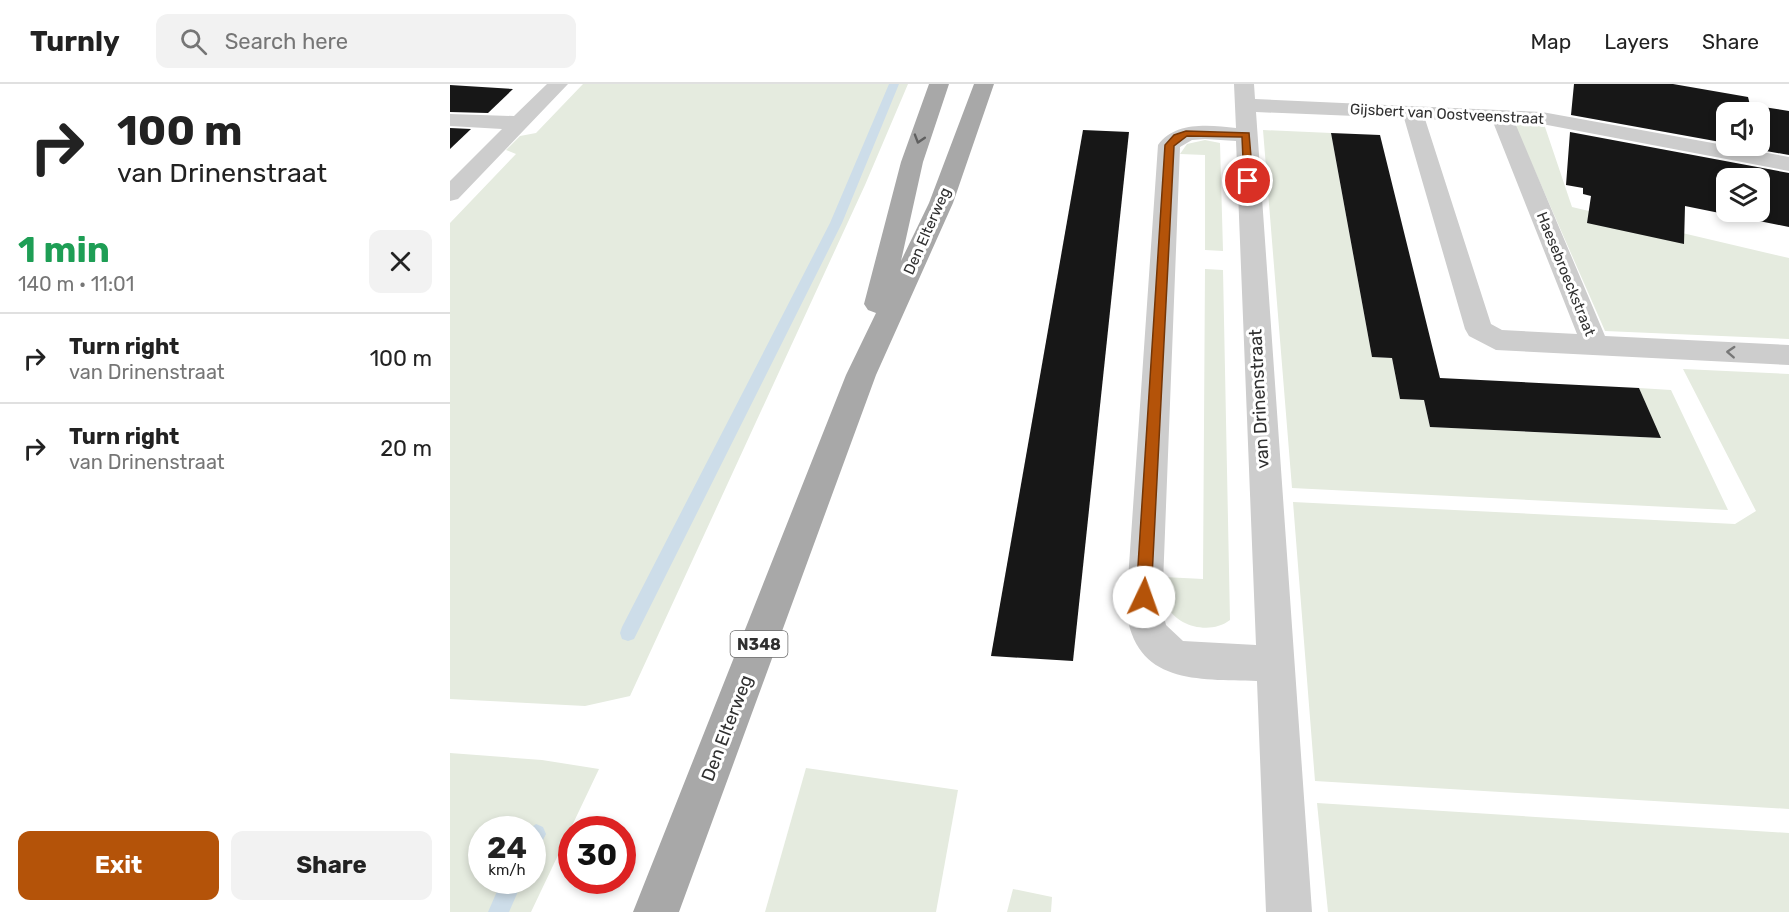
<!DOCTYPE html>
<html lang="en">
<head>
<meta charset="utf-8">
<style>
  body { margin:0; font-family:Rubik,sans-serif; background:#f2f2f2; color:#222; height:100vh; display:flex; flex-direction:column; font-size:22px; white-space:nowrap }
  * { box-sizing:border-box; margin:0 }
  p { font-size:20px; color:#767676 }
  .icon { flex:none; width:33px; height:33px; fill:none; stroke:currentColor; stroke-width:2; stroke-linecap:round; stroke-linejoin:round }
  .map { position:relative; flex:1; overflow:hidden }
  .details { display:flex; flex-direction:column; background:#fff; width:450px }
  .details>* { flex:none }
  .hud { background:#fff; color:#222; overflow:hidden }
  .buttons { position:absolute; left:1266px; top:18px; display:grid; gap:12px }
  .buttons a { display:grid; place-items:center; width:54px; height:54px; border-radius:12px; background:#fff; box-shadow:0 3px 9px #0003; font-size:30px }
  .speed { position:absolute; left:18px; top:732px; display:flex; gap:12px; font-size:30px; font-weight:700; text-align:center }
  .speed>* { display:grid; place-content:center; width:78px; height:78px; border-radius:50%; background:#fff; box-shadow:0 3px 9px #0003; line-height:1 }
  .speed small { font-size:15px; font-weight:400 }
  .speed .limit { border:9px solid #d22; background:#fff; color:#111 }
  .pin { position:absolute; display:grid; place-items:center; width:51px; height:51px; color:#fff; margin:-26px; border:3px solid #fff; border-radius:50%; box-shadow:0 2px 6px #0007 }
  .me { position:absolute; width:66px; margin:-33px; rotate:3deg; stroke-linejoin:round; filter:drop-shadow(0 0 4px #0008) }
  .turn { display:flex; align-items:center; gap:21px; height:126px; padding:0 18px; font-size:27px }
  .turn .icon { width:78px; height:78px; stroke-width:2.5 }
  .turn b { display:block; font-size:42px; line-height:51px }
  .round { display:grid; place-items:center; flex:none; width:63px; height:63px; border-radius:12px; background:#f2f2f2 }
  .summary { display:flex; align-items:center; justify-content:space-between; height:102px; padding:0 18px }
  h1 { font-size:36px; font-weight:700; line-height:45px; color:#1e9e55 }
  .action { display:flex; gap:12px; margin-top:auto; padding:12px 18px }
  .action a { flex:1; height:69px; border-radius:12px; background:#b45309; color:#fff; font-size:24px; font-weight:700; line-height:69px; text-align:center }
  .action a+a { background:#f2f2f2; color:#222 }
  ul { padding:0; list-style:none }
  li { display:flex; align-items:center; gap:18px; height:90px; padding:0 18px; border-top:2px solid #e0e0e0 }
  li div { flex:1 }
  li b { display:block; font-size:22px }
  li em { font-style:normal }
  header { display:flex; align-items:center; gap:36px; box-sizing:border-box; height:84px; padding:0 30px; background:#fff; border-bottom:2px solid #e0e0e0 }
  header strong { font-size:28px }
  nav { display:flex; gap:33px; margin-inline-start:auto; font-size:21px }
  .search { width:420px; height:54px; background:#f2f2f2; display:flex; align-items:center; gap:15px; box-sizing:border-box; padding:0 21px; border-radius:12px; color:#767676; font-size:22px }
  main { display:flex; flex:1; min-height:0 }
  .map>svg:first-child { display:block }
  .green { fill:#e5ebdf; fill-rule:evenodd }
  .lines { fill:none; stroke-linecap:round; stroke-linejoin:round }
  .stream { fill:#cddde9; fill-rule:evenodd }
  .building { fill:#171717; fill-rule:evenodd }
  .street { fill:#cdcdcd; fill-rule:evenodd }
  .primary { fill:#a8a8a8; fill-rule:evenodd }
  .oneway { stroke:#606060 }
  .oneway2 { stroke:#777 }
  .route { fill:#b45309; stroke:#753606; stroke-width:1.5 }
  .labels { text-anchor:middle; dominant-baseline:central; stroke-width:6; stroke-linejoin:round; paint-order:stroke }
  .far-street-label { font-size:15px; fill:#303030; stroke:#fff }
  .shield { fill:#fff; stroke:#6e6e6e; stroke-width:1.5 }
  .shield-label { font-size:16px; font-weight:bold; fill:#303030 }
  .street-label { font-size:18px; fill:#303030; stroke:#fff }
</style>
</head>
<body>
<header>
<strong>Turnly</strong>
<div class="search"><svg class="icon" aria-label="search" viewBox="0 0 24 24"><circle cx="10" cy="10" r="6"/><path d="M15 15l6 6"/></svg>Search here</div>
<nav><a>Map</a><a>Layers</a><a>Share</a></nav>
</header>
<main>
<section class="details">
<div class="hud">
<div class="turn"><svg class="icon" aria-label="right" viewBox="0 0 24 24"><path d="M7 20v-9h11M14 6l5 5-5 5"/></svg><div><b>100 m</b>van Drinenstraat</div></div>
</div>
<div class="summary"><div><h1>1 min</h1><p>140 m · 11:01</p></div><a class="round"><svg class="icon" aria-label="close" viewBox="0 0 24 24"><path d="M6 6l12 12M18 6L6 18"/></svg></a></div>
<ul>
<li><svg class="icon" aria-label="right" viewBox="0 0 24 24"><path d="M7 20v-9h11M14 6l5 5-5 5"/></svg><div><b>Turn right</b><p>van Drinenstraat</p></div><em>100 m</em></li>
<li><svg class="icon" aria-label="right" viewBox="0 0 24 24"><path d="M7 20v-9h11M14 6l5 5-5 5"/></svg><div><b>Turn right</b><p>van Drinenstraat</p></div><em>20 m</em></li>
</ul>
<div class="action"><a>Exit</a><a>Share</a></div>
</section>
<div class="map">
<svg width="1339" height="828" viewBox="0 0 1339 828">
  <rect width="100%" height="100%" fill="#fff"/>
  <!-- green -->
  <g class="green">
    <polygon points="133,0 458,0 415,101 180,612 135,622 0,615 0,139 66,70 56,66 70,52 86,49"/>
    <polygon points="1063,37 1093,37 1122,123 1339,174 1339,255 1155,247"/>
    <polygon points="813,46 881,49 922,273 942,274 950,315 974,316 980,343 1210,354 1189,304 1221,306 1278,426 842,404"/>
    <polygon points="755,56 770,59 773,167 755,166 755,71 730,70 737,60"/>
    <path d="M755,185L773,186L780,536C761,551 727,543 717,522C712,512 714,503 714,493L753,495Z"/>
    <polygon points="1233,285 1339,290 1339,725 865,697 843,418 1285,440 1306,427"/>
    <path d="M0,669L92,676L149,685L81,828H0ZM32,746H82V796H32Z"/>
    <polygon points="356,684 508,706 486,828 315,828"/>
    <polygon points="867,719 1339,749 1339,828 878,828"/>
    <polygon points="563,805 602,813 601,828 557,828"/>
  </g>
  <g class="lines">
    <!-- stream -->
    <g class="stream">
      <polygon points="439,0 449,0 392,139 184,555 178,557 172,555 170,549 172,543 380,139"/>
      <polygon points="86,740 93,743 96,750 89,764 82,767 82,746 78,746"/>
      <polygon points="52,796 73,796 59,828 38,828"/>
    </g>
  </g>
  <!-- building -->
  <g class="building">
    <polygon points="1124,0 1223,0 1298,13 1300,21 1339,27 1339,71 1288,62 1310,62 1310,28 1276,28 1276,59 1121,31"/>
    <polygon points="0,1 63,5 38,29 0,28"/>
    <polygon points="0,44 21,45 0,65"/>
    <polygon points="633,46 679,48 623,577 541,572"/>
    <path d="M1120,48L1339,89V143L1235,122L1234,160L1137,139L1141,112L1133,110V104L1116,101ZM1276,94H1310V128H1276Z"/>
    <polygon points="881,49 930,51 990,294 1189,304 1211,354 980,343 974,316 950,315 942,274 922,273"/>
  </g>
  <g class="lines">
    <!-- street -->
    <g class="street">
      <polygon points="97,0 118,0 8,115 0,117 0,97 52,45 0,42 0,30 64,32"/>
      <path d="M784,0H804L805,15L1092,28L1339,73V87L1092,40L1065,39L1155,252L1339,261V281L1046,266L1019,252L1015,245L954,34L806,28L862,828H816L807,597C747,595 685,601 676,525L708,61C725,37 760,41 786,44ZM975,35L1043,38L1127,250L1052,246L1041,240ZM755,55L786,57L806,561L733,557L716,541L712,525L730,63L742,56Z"/>
    </g>
    <!-- primary -->
    <polygon class="primary" points="479,0 499,0 473,78 451,177 479,119 524,0 544,0 503,119 426,291 229,828 183,828 396,291 426,229 418,226 414,220 451,78"/>
  </g>
  <!-- one-way arrows -->
  <defs><path id="oneway-chevron" d="M-2-3.5L2.5 0L-2 3.5" fill="none" stroke-width="1.6" stroke-linecap="round" stroke-linejoin="round" transform="scale(1.5)"/></defs>
  <use class="oneway" href="#oneway-chevron" transform="translate(469 55) rotate(107)"/>
  <use class="oneway2" href="#oneway-chevron" transform="translate(1281 268) rotate(-177)"/>
  <!-- route -->
  <polygon class="route" points="736,47 799,49 803,97 798,100 794,97 792,53 737,52 724,62 701,513 694,520 686,513 715,61 724,51"/>
  <g class="labels">
    <!-- far-street labels -->
    <g class="far-street-label">
      <text transform="translate(997 30) rotate(3)">Gijsbert van Oostveenstraat</text>
      <text transform="translate(477 147) rotate(-66)">Den Elterweg</text>
      <text transform="translate(1116 190) rotate(68)">Haesebroeckstraat</text>
    </g>
    <!-- shield labels -->
    <rect class="shield" x="280.5" y="547" width="57" height="26" rx="4.5"/>
    <g class="shield-label">
      <text x="309" y="560">N348</text>
    </g>
    <!-- street labels -->
    <g class="street-label">
      <text transform="translate(809 315) rotate(-93)">van Drinenstraat</text>
      <text transform="translate(277 644) rotate(-69)">Den Elterweg</text>
    </g>
  </g>
</svg>
<div class="buttons">
<a><svg class="icon" aria-label="sound" viewBox="0 0 24 24"><path d="M4 9h4l5-4v14l-5-4H4zM17 9q2 3 0 6"/></svg></a>
<a><svg class="icon" aria-label="layers" viewBox="0 0 24 24"><path d="M12 4l9 5-9 5-9-5zM3 14l9 5 9-5"/></svg></a>
</div>
<div class="speed"><div>24<small>km/h</small></div><div class="limit">30</div></div>
<div class="pin" style="left:798px;top:97px;background:#d93025"><svg class="icon" aria-label="arrive" viewBox="0 0 24 24"><path d="M6 21V4h12l-3 4 3 4H6"/></svg></div>
<svg class="me" style="left:694px;top:513px" viewBox="-20 -20 40 40"><circle r="19" fill="#fff"/><path d="M0-13L10 11 0 6-10 11z" fill="#b45309"/></svg>
</div>
</main>
</body>
</html>
